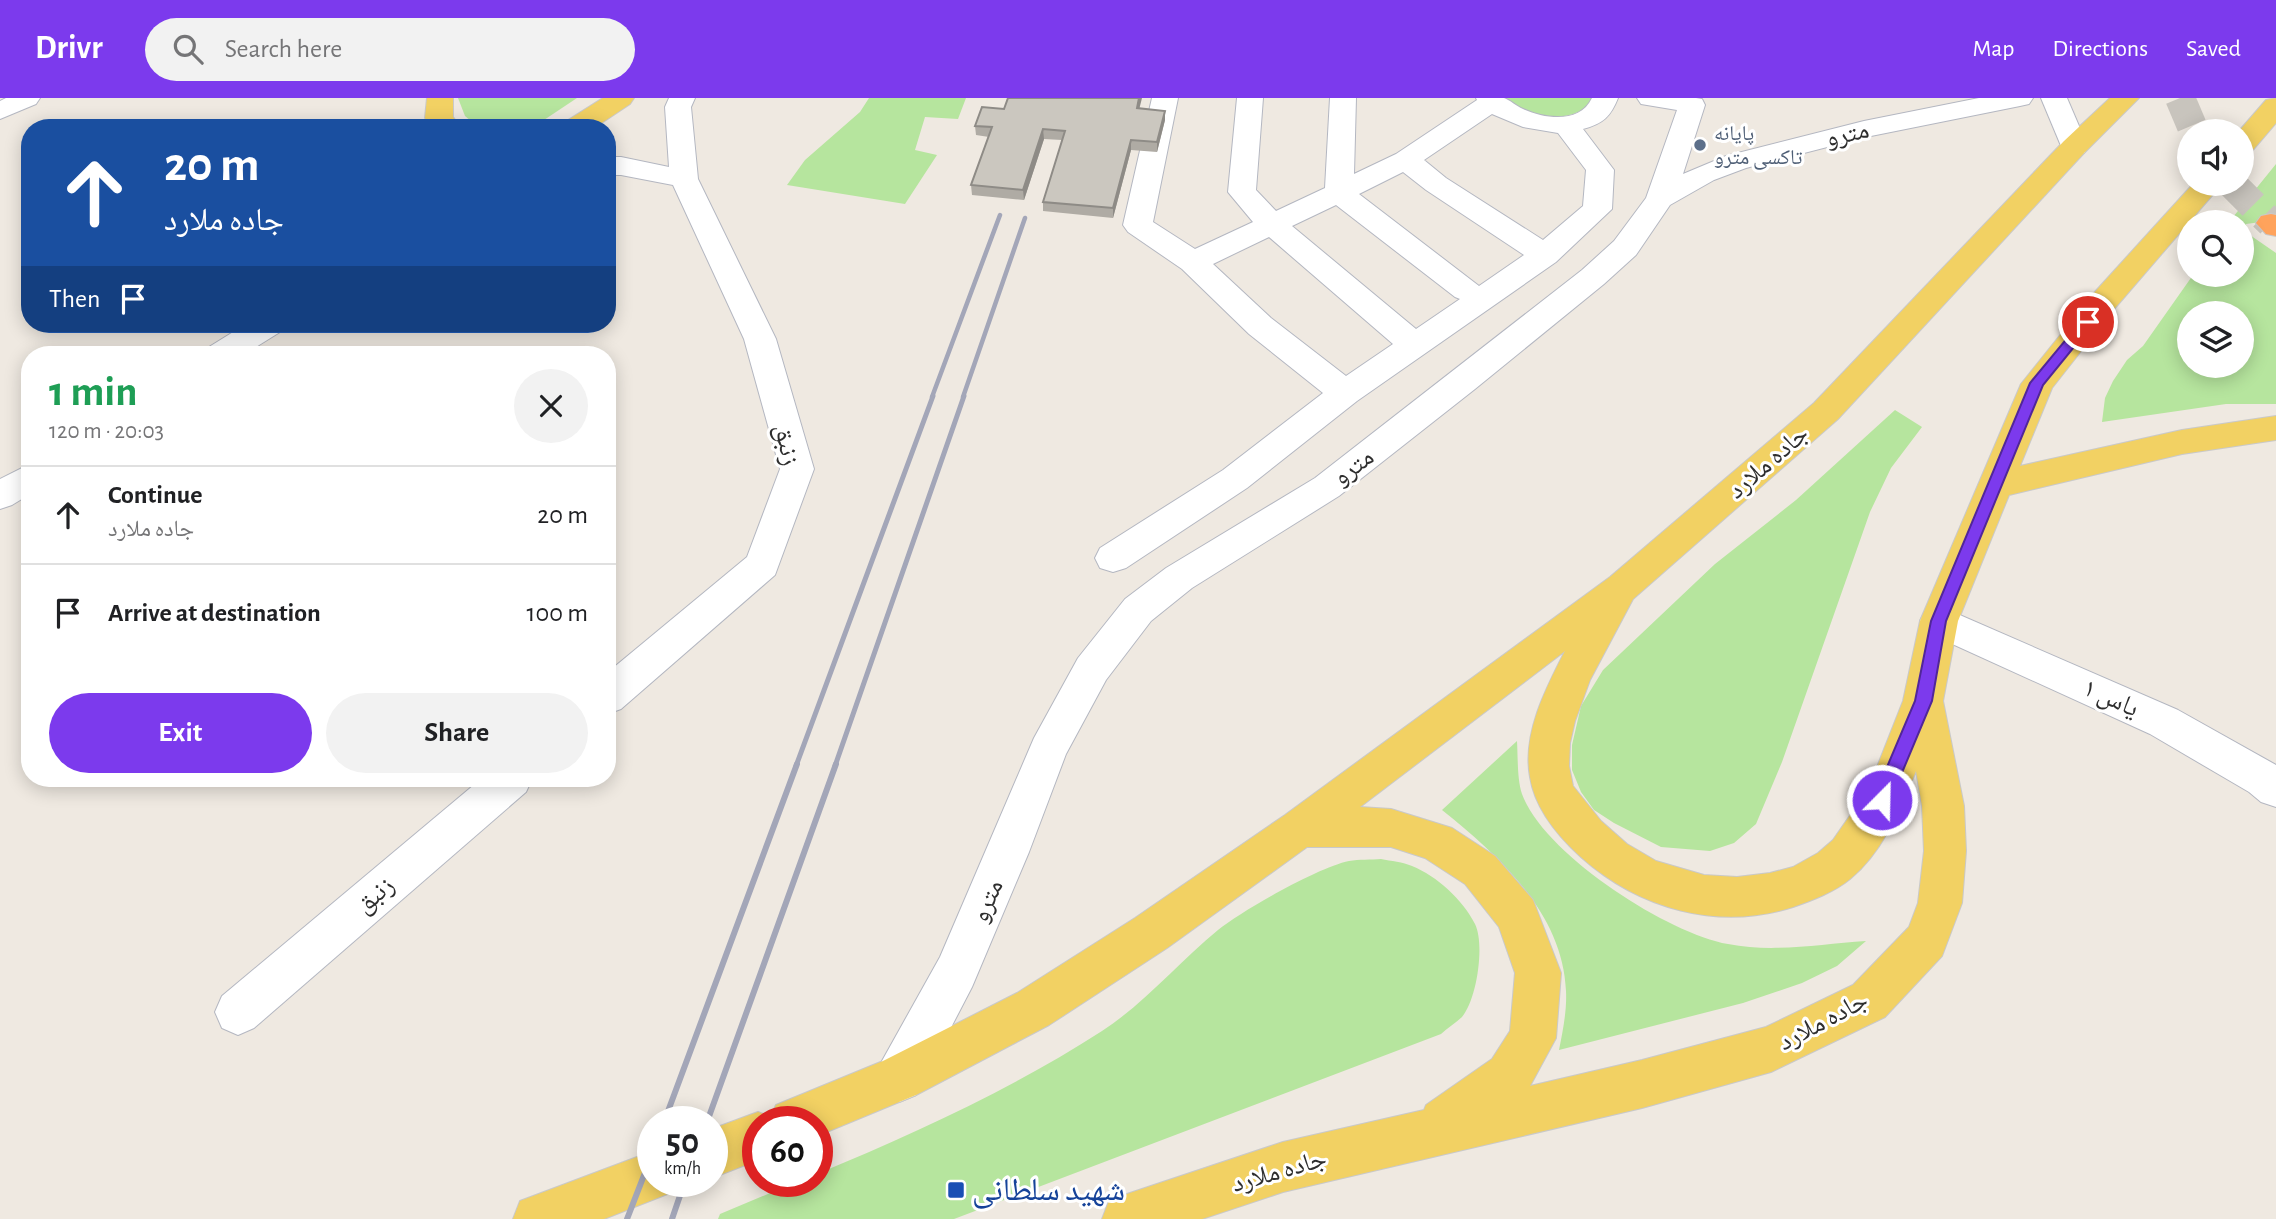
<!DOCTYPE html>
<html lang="en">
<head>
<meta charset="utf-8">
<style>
  body { margin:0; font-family:"Alegreya Sans","Noto Naskh Arabic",sans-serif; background:#f2f2f2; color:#202124; height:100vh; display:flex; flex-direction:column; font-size:26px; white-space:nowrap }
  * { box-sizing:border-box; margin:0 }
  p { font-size:23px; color:#757577 }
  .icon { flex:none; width:38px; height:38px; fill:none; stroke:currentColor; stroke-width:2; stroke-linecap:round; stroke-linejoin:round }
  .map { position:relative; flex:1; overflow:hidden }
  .side { position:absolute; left:21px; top:248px; width:595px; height:441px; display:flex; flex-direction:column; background:#fff; border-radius:28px; box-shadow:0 4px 18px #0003 }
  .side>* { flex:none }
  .guide { position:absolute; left:21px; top:21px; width:595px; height:214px; border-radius:28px; box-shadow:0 4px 18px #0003; background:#1a4fa0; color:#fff; overflow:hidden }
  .controls { position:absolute; left:2177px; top:21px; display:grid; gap:14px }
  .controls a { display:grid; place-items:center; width:77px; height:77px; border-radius:50%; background:#fff; box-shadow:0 4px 18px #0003; font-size:35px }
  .speed { position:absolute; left:637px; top:1008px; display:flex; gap:14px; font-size:35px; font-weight:700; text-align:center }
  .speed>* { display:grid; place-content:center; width:91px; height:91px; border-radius:50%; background:#fff; box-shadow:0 4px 18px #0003; line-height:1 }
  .speed small { font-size:18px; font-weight:400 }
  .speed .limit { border:10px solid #d22; background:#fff; color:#111 }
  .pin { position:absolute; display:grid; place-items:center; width:60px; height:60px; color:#fff; margin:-30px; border:4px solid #fff; border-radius:50%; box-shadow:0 2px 7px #0007 }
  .me { position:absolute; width:77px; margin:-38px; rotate:23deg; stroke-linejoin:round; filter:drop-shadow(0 0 5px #0008) }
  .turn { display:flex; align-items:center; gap:24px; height:147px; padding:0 28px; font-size:32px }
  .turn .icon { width:91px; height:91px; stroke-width:2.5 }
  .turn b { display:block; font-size:49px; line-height:60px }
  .then { display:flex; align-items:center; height:66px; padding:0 28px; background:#0003; gap:14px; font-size:26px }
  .round { display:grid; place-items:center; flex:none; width:74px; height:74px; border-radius:37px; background:#f2f2f2 }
  .summary { display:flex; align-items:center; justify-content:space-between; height:119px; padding:0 28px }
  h1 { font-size:42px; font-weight:600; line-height:52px; color:#1e9e55 }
  .cta { display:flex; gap:14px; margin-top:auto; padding:14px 28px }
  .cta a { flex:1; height:80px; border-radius:42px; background:#7c3aed; color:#fff; font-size:28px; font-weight:600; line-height:80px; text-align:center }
  .cta a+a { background:#f2f2f2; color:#202124 }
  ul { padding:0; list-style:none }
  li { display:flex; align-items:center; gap:21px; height:98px; padding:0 28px; border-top:2px solid #e0e0e0 }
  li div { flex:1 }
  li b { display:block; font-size:26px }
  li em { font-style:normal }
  header { display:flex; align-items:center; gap:42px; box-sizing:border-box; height:98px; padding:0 35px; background:#7c3aed; color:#fff }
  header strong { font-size:33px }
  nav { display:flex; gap:38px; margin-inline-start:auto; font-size:24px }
  .search { width:490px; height:63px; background:#f2f2f2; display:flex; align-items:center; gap:18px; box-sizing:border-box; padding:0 24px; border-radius:38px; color:#757577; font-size:26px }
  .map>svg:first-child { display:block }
  .green { fill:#b6e59e; fill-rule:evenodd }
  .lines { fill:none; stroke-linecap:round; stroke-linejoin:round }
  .highway-tunnel { stroke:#c8c4bd; stroke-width:30; stroke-dasharray:30 15; stroke-linecap:butt }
  .minor-casing { stroke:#b4b7c1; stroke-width:2 }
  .major-casing { stroke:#c9c9c9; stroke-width:2 }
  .highway-casing { stroke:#c9c9c9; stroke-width:2 }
  .minor { fill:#fff; fill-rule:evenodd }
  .major { fill:#f2d163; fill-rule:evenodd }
  .highway { fill:#ffa35c; fill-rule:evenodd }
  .rail-far2 { stroke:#a3a6b8; stroke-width:4.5 }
  .rail-far1 { stroke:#a3a6b8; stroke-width:5 }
  .rail { stroke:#a3a6b8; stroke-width:6 }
  .wall { fill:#afaba4 }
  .shaded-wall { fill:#8e8b86 }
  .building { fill:#cbc7bf; stroke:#8e8b86; stroke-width:2 }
  .route { fill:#7c3aed; stroke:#51269a; stroke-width:2 }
  .service-dot { fill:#5c6f8a; stroke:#fff; stroke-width:2.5 }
  .transit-dot { fill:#1a4fb4; stroke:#fff; stroke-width:2.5 }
  .labels { text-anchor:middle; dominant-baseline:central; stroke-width:6; stroke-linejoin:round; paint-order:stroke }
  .far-service-label { font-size:21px; fill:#4e5e75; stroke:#fff; text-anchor:start }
  .street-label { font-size:26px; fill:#2e2e2e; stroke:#fff }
  .near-transit-label { font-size:32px; fill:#164399; stroke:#fff; text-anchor:start }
</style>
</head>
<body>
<header>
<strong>Drivr</strong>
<div class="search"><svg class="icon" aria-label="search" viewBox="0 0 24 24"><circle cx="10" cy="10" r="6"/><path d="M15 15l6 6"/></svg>Search here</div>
<nav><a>Map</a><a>Directions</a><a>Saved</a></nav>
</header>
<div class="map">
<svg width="2276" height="1121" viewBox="0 0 2276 1121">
  <rect width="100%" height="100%" fill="#efe9e1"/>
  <!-- green -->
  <g class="green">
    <polygon points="458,0 577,0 532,30 479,30 465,18"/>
    <polygon points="869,0 966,0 958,21 925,19 915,52 937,57 905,106 787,87 805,62 860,14"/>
    <path d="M1503,0H1592C1582,22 1547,22 1527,14C1519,11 1510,5 1503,0Z"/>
    <path d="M2276,66V122L2246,126L2247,135L2276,155V306H2226L2102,324L2105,300L2113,283L2127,262L2143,248L2193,177H2242V124H2229ZM2189,215H2242V268H2189Z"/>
    <polygon points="1895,312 1922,329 1891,370 1870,414 1782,664 1756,726 1734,745 1710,753 1661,749 1614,725 1594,712 1581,694 1572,672 1572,647 1581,608 1603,572 1715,466 1796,402"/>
    <path d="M1517,643C1518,660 1517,681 1522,696C1544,756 1667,835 1728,846C1773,855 1820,846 1866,843L1837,868L1802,885L1743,905L1559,952C1563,932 1567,912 1566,893C1563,815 1498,757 1442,712Z"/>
    <path d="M1381,761C1391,763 1403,764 1412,768C1437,778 1463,802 1475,826C1485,846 1477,901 1462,919C1456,925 1447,930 1441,936L954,1121H718L720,1116L799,1083H817V1076C915,1035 1012,991 1102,933C1145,905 1179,864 1218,832C1243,812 1319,769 1349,763C1359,761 1371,762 1381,761Z"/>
  </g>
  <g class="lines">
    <!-- highway-tunnel -->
    <g class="highway-tunnel">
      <polyline points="2180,0 2194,33"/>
      <polyline points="2232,86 2271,125"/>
    </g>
    <!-- minor casing -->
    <g class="minor-casing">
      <g id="minor">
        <polygon points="6,0 40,0 36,6 0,21 0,3"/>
        <polygon points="669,0 695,0 691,9 698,81 776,241 814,371 775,477 621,611 607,616 607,575 747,459 780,371 744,241 673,87 621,77 607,77 607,59 621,59 669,69 665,9"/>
        <path d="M1152,0H1178L1153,124L1195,151L1253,124L1228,94L1237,0H1263L1256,92L1276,113L1325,90L1330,0H1356L1354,76L1396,56L1477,2L1476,0C1484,0 1496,0 1504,0C1510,2 1516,8 1523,11C1545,21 1580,26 1592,0H1618C1611,18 1603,26 1583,31L1614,72L1612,111L1556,164L1357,303L1247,390L1126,470L1113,474L1100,470L1095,460L1100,450L1223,372L1323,295L1249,236L1182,171L1128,134L1123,127ZM1492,16L1523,29L1558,35L1586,72L1583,108L1543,142L1446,80L1424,62ZM1403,74L1426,92L1524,157L1479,188L1359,96ZM1336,107L1455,199L1460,201L1416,231L1292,128ZM1269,139L1393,246L1346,278L1271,220L1213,166Z"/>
        <polygon points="1637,0 1696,0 1702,1 1705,7 1683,76 1726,58 1864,23 1979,0 2033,0 2029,6 2020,8 1866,39 1746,70 1714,82 1670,107 1636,157 1604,186 1475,291 1339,398 1192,490 1151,523 1106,582 1066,656 1029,754 972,889 916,997 899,1004 882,997 875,980 882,963 940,859 1034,640 1078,560 1125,501 1166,470 1315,380 1582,172 1614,143 1646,100 1677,12 1641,6"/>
        <polygon points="2041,0 2067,0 2088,49 2084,55 2074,57 2064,55"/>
        <polygon points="246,226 285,226 280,234 243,257 204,257 209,249"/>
        <polygon points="30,366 30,396 12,407 0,411 0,381"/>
        <polygon points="1939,508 2178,612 2276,667 2276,709 2261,704 2249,694 2150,636 1926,534 1920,523 1926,512"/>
        <polygon points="481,681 532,681 526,694 254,930 238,937 222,930 215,914 222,898"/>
      </g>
    </g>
    <!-- major casing -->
    <g class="major-casing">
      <g id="major">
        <polygon points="427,0 453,0 453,19 461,30 433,30 425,20"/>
        <polygon points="603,0 634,0 630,6 594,30 561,30 565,24"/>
        <path d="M2110,0H2139L2084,55L1838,321L1633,501L1590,582L1575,623L1570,645L1569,668L1573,688L1601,723L1627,746L1656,763L1704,777L1737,779L1770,775L1793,769L1818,755L1833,742L1860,703L1877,669L1903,603L1920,523L2021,286L2093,196L2193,86H2222L2115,210L2052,290L2020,368L2182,332L2276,318V342L2182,356L2009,397L1958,523L1943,603L1964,708L1966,753L1962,805L1942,858L1885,919L1771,974L1642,1010L1283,1094L1202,1121H1102L1109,1103L1127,1096L1283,1044L1424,1012L1426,1007L1492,961L1510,933L1515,875L1499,829L1465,786L1425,760L1391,749H1307L1167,850L1049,927L916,997L817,1038V1024H758V1062L712,1080V1031L758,1014L771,1019L776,1007L883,963L1017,895L1135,820L1285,717L1610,479L1814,305L2064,43ZM1565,553C1546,590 1522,636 1530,679C1535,711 1558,738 1581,759C1639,811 1718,833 1793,809C1813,802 1834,794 1850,781C1883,754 1900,711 1916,673L1922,708L1924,753L1918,805L1909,829L1853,887L1766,929L1642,962L1530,988L1556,940L1561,875L1533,802L1495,758L1452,730L1391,711L1360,709Z"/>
        <polygon points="2276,0 2276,25 2252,53 2242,55 2242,33 2239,33 2266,2"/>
        <polygon points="653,1053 653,1083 675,1083 670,1095 604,1121 513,1121 520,1103"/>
      </g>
    </g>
    <!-- highway casing -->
    <g class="highway-casing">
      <polygon id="highway" points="2271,116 2276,117 2276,138 2266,136 2256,125 2261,118"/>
    </g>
    <!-- minor -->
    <use href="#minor" class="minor"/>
    <!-- major -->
    <use href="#major" class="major"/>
    <!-- highway -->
    <use href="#highway" class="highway"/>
    <!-- rail-far2 -->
    <g class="rail-far2">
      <polyline points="932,299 1000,117"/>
      <polyline points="963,299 1025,120"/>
    </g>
    <!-- rail-far1 -->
    <g class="rail-far1">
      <polyline points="796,668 933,298"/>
      <polyline points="835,668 964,298"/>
    </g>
    <!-- rail -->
    <g class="rail">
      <polyline points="664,1024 797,666"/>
      <polyline points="707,1024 836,666"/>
      <polyline points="627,1121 653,1054"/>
      <polyline points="672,1121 685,1083"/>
    </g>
  </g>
  <!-- wall -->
  <polygon class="wall" points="1139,10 1165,22 1157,54 1131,52 1113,120 1043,113 1043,104 1062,42 1044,41 1024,102 972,97 971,87 989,39 976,37 975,28 1004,11"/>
  <!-- shaded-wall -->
  <g class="shaded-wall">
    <polygon points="1139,0 1142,0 1137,20 1137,10"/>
    <polygon points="1165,13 1165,22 1157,54 1157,44"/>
    <polygon points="1043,31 1044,41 1024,102 1023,92"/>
    <polygon points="1131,42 1131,52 1113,120 1113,110"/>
  </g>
  <!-- building -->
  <polygon class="building" points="1008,0 1139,0 1137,10 1165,13 1157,44 1131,42 1113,110 1043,104 1065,33 1043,31 1023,92 971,87 992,29 975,28 982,9 1004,11"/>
  <!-- route -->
  <polygon class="route" points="2088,219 2092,221 2092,227 2043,287 1946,523 1932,603 1888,708 1882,710 1876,708 1873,702 1915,603 1931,523 2030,285 2083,221"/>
  <!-- markers -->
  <circle class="service-dot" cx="1700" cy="47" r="7"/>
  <rect class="transit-dot" x="947" y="1083" width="18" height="18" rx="3.5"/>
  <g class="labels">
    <!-- far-service labels -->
    <g class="far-service-label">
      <text x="1714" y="35">پایانه<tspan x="1714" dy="24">تاکسی مترو</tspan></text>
    </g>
    <!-- street labels -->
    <g class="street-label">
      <text transform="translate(1847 36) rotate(-13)">مترو</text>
      <text transform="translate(787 347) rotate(79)">زنبق</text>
      <text transform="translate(1768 364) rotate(-41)">جاده ملارد</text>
      <text transform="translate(1353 369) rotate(-37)">مترو</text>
      <text transform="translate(2111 600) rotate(24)">یاس ۱</text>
      <text transform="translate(375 797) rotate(-40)">زنبق</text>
      <text transform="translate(987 803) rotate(-66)">مترو</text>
      <text transform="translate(1823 923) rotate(-28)">جاده ملارد</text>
      <text transform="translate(1279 1073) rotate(-16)">جاده ملارد</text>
    </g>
    <!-- near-transit labels -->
    <g class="near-transit-label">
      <text x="972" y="1092">شهید سلطانی</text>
    </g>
  </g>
</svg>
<div class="controls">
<a><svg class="icon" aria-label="sound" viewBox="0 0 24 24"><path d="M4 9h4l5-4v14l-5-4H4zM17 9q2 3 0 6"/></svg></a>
<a><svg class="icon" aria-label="search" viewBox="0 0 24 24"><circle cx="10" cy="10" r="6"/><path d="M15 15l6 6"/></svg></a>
<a><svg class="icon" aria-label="layers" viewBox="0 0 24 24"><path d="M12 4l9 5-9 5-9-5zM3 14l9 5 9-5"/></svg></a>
</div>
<div class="speed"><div>50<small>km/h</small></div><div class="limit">60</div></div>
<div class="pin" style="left:2088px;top:224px;background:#d93025"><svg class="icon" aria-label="arrive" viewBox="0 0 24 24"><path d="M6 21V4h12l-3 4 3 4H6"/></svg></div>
<svg class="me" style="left:1882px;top:702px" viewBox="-20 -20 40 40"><circle r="17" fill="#7c3aed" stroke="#fff" stroke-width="3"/><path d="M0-11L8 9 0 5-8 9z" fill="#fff"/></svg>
<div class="guide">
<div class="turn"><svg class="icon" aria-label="ahead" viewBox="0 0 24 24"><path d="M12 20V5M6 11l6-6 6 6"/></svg><div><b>20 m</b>جاده ملارد</div></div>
<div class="then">Then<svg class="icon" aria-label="arrive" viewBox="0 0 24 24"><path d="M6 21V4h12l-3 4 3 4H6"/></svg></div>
</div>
<section class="side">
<div class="summary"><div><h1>1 min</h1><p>120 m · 20:03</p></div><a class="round"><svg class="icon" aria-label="close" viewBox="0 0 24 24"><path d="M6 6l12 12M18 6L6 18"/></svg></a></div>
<ul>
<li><svg class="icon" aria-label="ahead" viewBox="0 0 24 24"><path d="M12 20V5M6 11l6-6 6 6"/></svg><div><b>Continue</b><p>جاده ملارد</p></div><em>20 m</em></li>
<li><svg class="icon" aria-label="arrive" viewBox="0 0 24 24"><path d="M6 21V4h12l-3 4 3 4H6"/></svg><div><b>Arrive at destination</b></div><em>100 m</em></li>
</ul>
<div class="cta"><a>Exit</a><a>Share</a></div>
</section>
</div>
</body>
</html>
